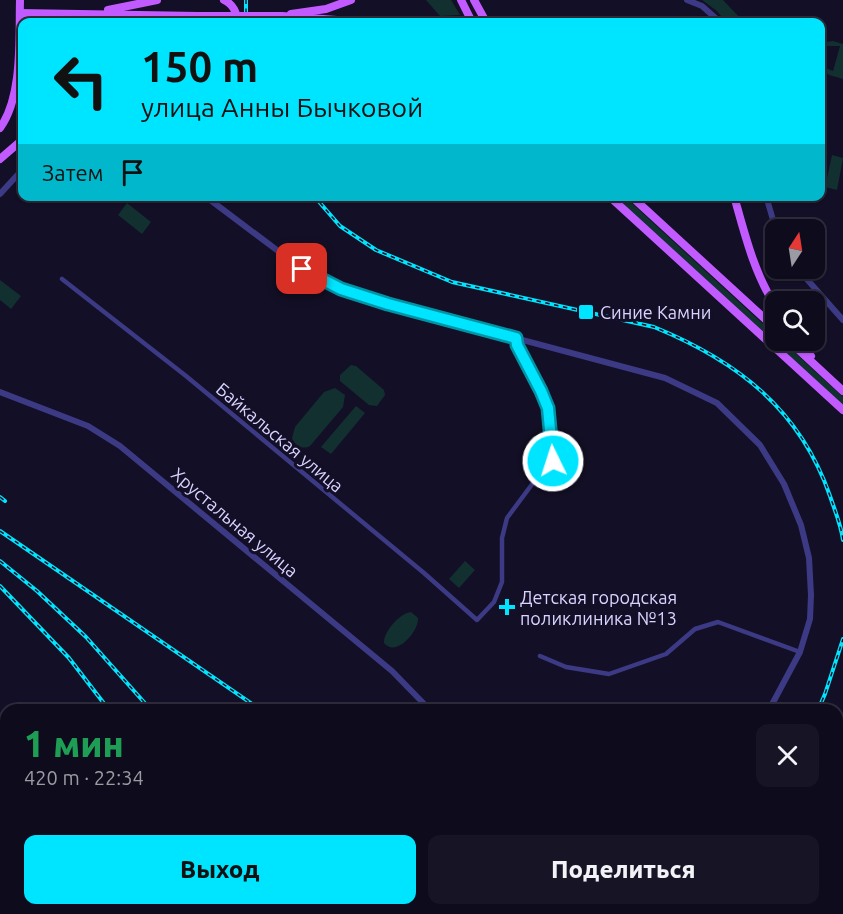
<!DOCTYPE html>
<html lang="ru">
<head>
<meta charset="utf-8">
<style>
  body { margin:0; font-family:Ubuntu,sans-serif; background:#171425; color:#f1f3f6; height:100vh; display:flex; flex-direction:column; font-size:22px; white-space:nowrap }
  * { box-sizing:border-box; margin:0 }
  p { font-size:20px; color:#9b9ba3 }
  .icon { flex:none; width:33px; height:33px; fill:none; stroke:currentColor; stroke-width:2; stroke-linecap:round; stroke-linejoin:round }
  .map { position:relative; flex:1; overflow:hidden }
  .drawer { position:absolute; left:0px; top:704px; width:843px; height:212px; display:flex; flex-direction:column; background:#0e0b1c; border-radius:18px 18px 0 0; box-shadow:0 2px 4px #0004,0 0 0 2px #2e2b3b }
  .drawer>* { flex:none }
  .top-card { position:absolute; left:18px; top:18px; width:807px; height:183px; border-radius:12px; box-shadow:0 2px 4px #0004,0 0 0 2px #2e2b3b; background:#00e5ff; color:#111; overflow:hidden }
  .needle { width:39px; rotate:12deg }
  .controls { position:absolute; left:765px; top:219px; display:grid; gap:12px }
  .controls a { display:grid; place-items:center; width:60px; height:60px; border-radius:12px; background:#0e0b1c; box-shadow:0 2px 4px #0004,0 0 0 2px #2e2b3b; font-size:30px }
  .pin { position:absolute; display:grid; place-items:center; width:51px; height:51px; color:#fff; margin:-26px; border-radius:12px; box-shadow:0 3px 9px #0006 }
  .me { position:absolute; width:66px; margin:-33px; rotate:356deg; stroke-linejoin:round; filter:drop-shadow(0 0 4px #0008) }
  .turn { display:flex; align-items:center; gap:21px; height:126px; padding:0 24px; font-size:27px }
  .turn .icon { width:78px; height:78px; stroke-width:2.5 }
  .turn b { display:block; font-size:42px; line-height:51px }
  .then { display:flex; align-items:center; height:57px; padding:0 24px; background:#0003; gap:12px; font-size:22px }
  .round { display:grid; place-items:center; flex:none; width:63px; height:63px; border-radius:12px; background:#171425 }
  .headline { display:flex; align-items:center; justify-content:space-between; height:102px; padding:0 24px }
  h1 { font-size:36px; font-weight:800; line-height:45px; color:#1e9e55 }
  .primary-button { display:flex; gap:12px; margin-top:auto; padding:12px 24px }
  .primary-button a { flex:1; height:69px; border-radius:12px; background:#00e5ff; color:#111; font-size:24px; font-weight:800; line-height:69px; text-align:center }
  .primary-button a+a { background:#171425; color:#f1f3f6 }
  .map>svg:first-child { display:block }
  .green { fill:#12302f }
  .lines { fill:none; stroke-linecap:round; stroke-linejoin:round }
  .minor { stroke:#3d3a85; stroke-width:4.5 }
  .tertiary { stroke:#3d3a85; stroke-width:6 }
  .primary { stroke:#c25bff; stroke-width:8 }
  .rail-casing { stroke:#00e5ff; stroke-width:4 }
  .rail { stroke:#130f26; stroke-width:1.5; stroke-dasharray:4.5; stroke-linecap:butt }
  .primary-bridge { stroke:#c25bff; stroke-width:8 }
  .route-casing { stroke:#0095a6; stroke-width:15 }
  .route { stroke:#00e5ff; stroke-width:10 }
  .poi-dot { fill:#00e5ff; stroke:#130f26; stroke-width:2 }
  .labels { text-anchor:middle; dominant-baseline:central; stroke-width:6; stroke-linejoin:round; paint-order:stroke }
  .poi-label { font-size:18px; fill:#d9d4ff; stroke:#130f26; text-anchor:start }
  .street-label { font-size:18px; fill:#d9d4ff; stroke:#130f26 }
</style>
</head>
<body>
<div class="map">
<svg width="843" height="914" viewBox="0 0 843 914">
  <rect width="100%" height="100%" fill="#130f26"/>
  <!-- green -->
  <g class="green">
    <polygon points="426,0 451,0 460,15 440,16"/>
    <polygon points="702,0 723,0 740,18 736,22 726,22 717,11"/>
    <polygon points="833,41 843,44 843,79 829,75 821,69 821,61 823,67 833,71 840,46 827,46 820,55 821,46 826,42"/>
    <polygon points="832,155 843,158 837,190 825,187"/>
    <polygon points="616,197 625,197 775,335 776,340 782,341 843,397 843,405"/>
    <polygon points="127,203 151,222 142,234 118,215"/>
    <polygon points="0,280 21,296 11,309 0,300"/>
    <polygon points="351,365 356,366 384,390 385,395 377,406 369,405 340,381 340,375"/>
    <path d="M335,388L345,395L343,407L310,446C302,450 295,446 292,438L295,427L324,392Z"/>
    <polygon points="356,406 365,413 331,454 321,447"/>
    <polygon points="465,561 475,570 459,588 449,579"/>
    <path d="M411,612L418,618C419,631 396,658 384,643C383,632 400,613 411,612Z"/>
    <polygon points="6,799 6,872 0,866 0,803"/>
    <polygon points="417,909 449,909 453,914 421,914"/>
    <polygon points="603,909 638,909 636,914 602,914"/>
  </g>
  <g class="lines">
    <!-- minor -->
    <g class="minor">
      <polyline points="62,279 186,376 424,573 477,620 494,602 502,582 502,538 507,518 533,483 553,461 548,408 541,391 516,343 516,338"/>
      <polyline points="540,656 566,667 609,674 666,654 695,629 718,622 800,652"/>
      <polyline points="829,914 843,907"/>
    </g>
    <!-- tertiary -->
    <g class="tertiary">
      <polyline points="687,0 702,6 720,22"/>
      <polyline points="0,194 22,170"/>
      <polyline points="205,196 302,269 341,289 388,304 665,378 717,403 760,445 784,484 801,525 809,558 811,595 810,619 800,652 769,710"/>
      <polyline points="766,196 776,230"/>
      <polyline points="797,268 843,320"/>
      <polyline points="0,392 88,426 120,446 392,671 430,710"/>
    </g>
    <!-- primary -->
    <g class="primary">
      <path d="M224,0C234,5 236,12 238,22"/>
      <polyline points="461,0 472,22"/>
      <polyline points="474,0 486,22"/>
      <polyline points="108,10 157,0"/>
      <polyline points="20,13 198,16"/>
      <polyline points="291,14 326,9 351,0"/>
      <polyline points="265,16 282,16 364,22"/>
      <polyline points="629,22 634,22"/>
      <path d="M0,128C23,96 19,38 20,0"/>
      <polyline points="0,159 22,140"/>
      <polyline points="609,196 843,410"/>
      <polyline points="631,196 776,329"/>
      <path d="M734,196C745,235 754,273 776,307"/>
      <polyline points="788,340 843,391"/>
      <polyline points="798,340 811,356"/>
    </g>
    <!-- rail casing -->
    <g class="rail-casing">
      <g id="rail">
        <polyline points="246,22 246,0"/>
        <path d="M314,196L340,226L376,250L452,282L654,327C737,361 800,409 830,496C835,511 841,525 843,540"/>
        <polyline points="0,497 5,501"/>
        <polyline points="0,531 261,710"/>
        <polyline points="0,561 37,591 86,637 151,710"/>
        <polyline points="0,586 69,658 109,710"/>
        <polyline points="818,710 825,694 843,639"/>
        <polyline points="271,909 276,914"/>
        <polyline points="483,909 487,914"/>
        <polyline points="642,914 645,909"/>
      </g>
    </g>
    <!-- rail -->
    <use href="#rail" class="rail"/>
    <!-- primary-bridge -->
    <polyline class="primary-bridge" points="198,16 265,16"/>
  </g>
  <g class="lines">
    <!-- route casing -->
    <g class="route-casing">
      <polyline id="route" points="302,269 341,289 388,304 516,338 517,345 541,391 548,408 553,461"/>
    </g>
    <!-- route -->
    <use href="#route" class="route"/>
  </g>
  <!-- markers -->
  <g class="poi-dot">
    <rect x="578" y="304" width="16" height="16" rx="3"/>
    <path d="M504 598h6v6h6v6h-6v6h-6v-6h-6v-6h6z"/>
  </g>
  <g class="labels">
    <!-- poi labels -->
    <g class="poi-label">
      <text x="600" y="312">Синие Камни</text>
      <text x="520" y="597">Детская городская<tspan x="520" dy="21">поликлиника №13</tspan></text>
    </g>
    <!-- street labels -->
    <g class="street-label">
      <text transform="translate(280 437) rotate(40)">Байкальская улица</text>
      <text transform="translate(235 522) rotate(40)">Хрустальная улица</text>
    </g>
  </g>
</svg>
<div class="controls">
<a><svg class="needle" viewBox="-14 -14 28 28"><path d="M0-13l5 13h-10z" fill="#e53935"/><path d="M0 13l5-13h-10z" fill="#9b9ba3"/></svg></a>
<a><svg class="icon" aria-label="search" viewBox="0 0 24 24"><circle cx="10" cy="10" r="6"/><path d="M15 15l6 6"/></svg></a>
</div>
<div class="pin" style="left:302px;top:269px;background:#d93025"><svg class="icon" aria-label="arrive" viewBox="0 0 24 24"><path d="M6 21V4h12l-3 4 3 4H6"/></svg></div>
<svg class="me" style="left:553px;top:461px" viewBox="-20 -20 40 40"><circle r="17" fill="#00e5ff" stroke="#fff" stroke-width="3"/><path d="M0-11L8 9 0 5-8 9z" fill="#fff"/></svg>
<div class="top-card">
<div class="turn"><svg class="icon" aria-label="left" viewBox="0 0 24 24"><path d="M17 20v-9H6M10 6l-5 5 5 5"/></svg><div><b>150 m</b>улица Анны Бычковой</div></div>
<div class="then">Затем<svg class="icon" aria-label="arrive" viewBox="0 0 24 24"><path d="M6 21V4h12l-3 4 3 4H6"/></svg></div>
</div>
<section class="drawer">
<div class="headline"><div><h1>1 мин</h1><p>420 m · 22:34</p></div><a class="round"><svg class="icon" aria-label="close" viewBox="0 0 24 24"><path d="M6 6l12 12M18 6L6 18"/></svg></a></div>
<div class="primary-button"><a>Выход</a><a>Поделиться</a></div>
</section>
</div>
</body>
</html>
